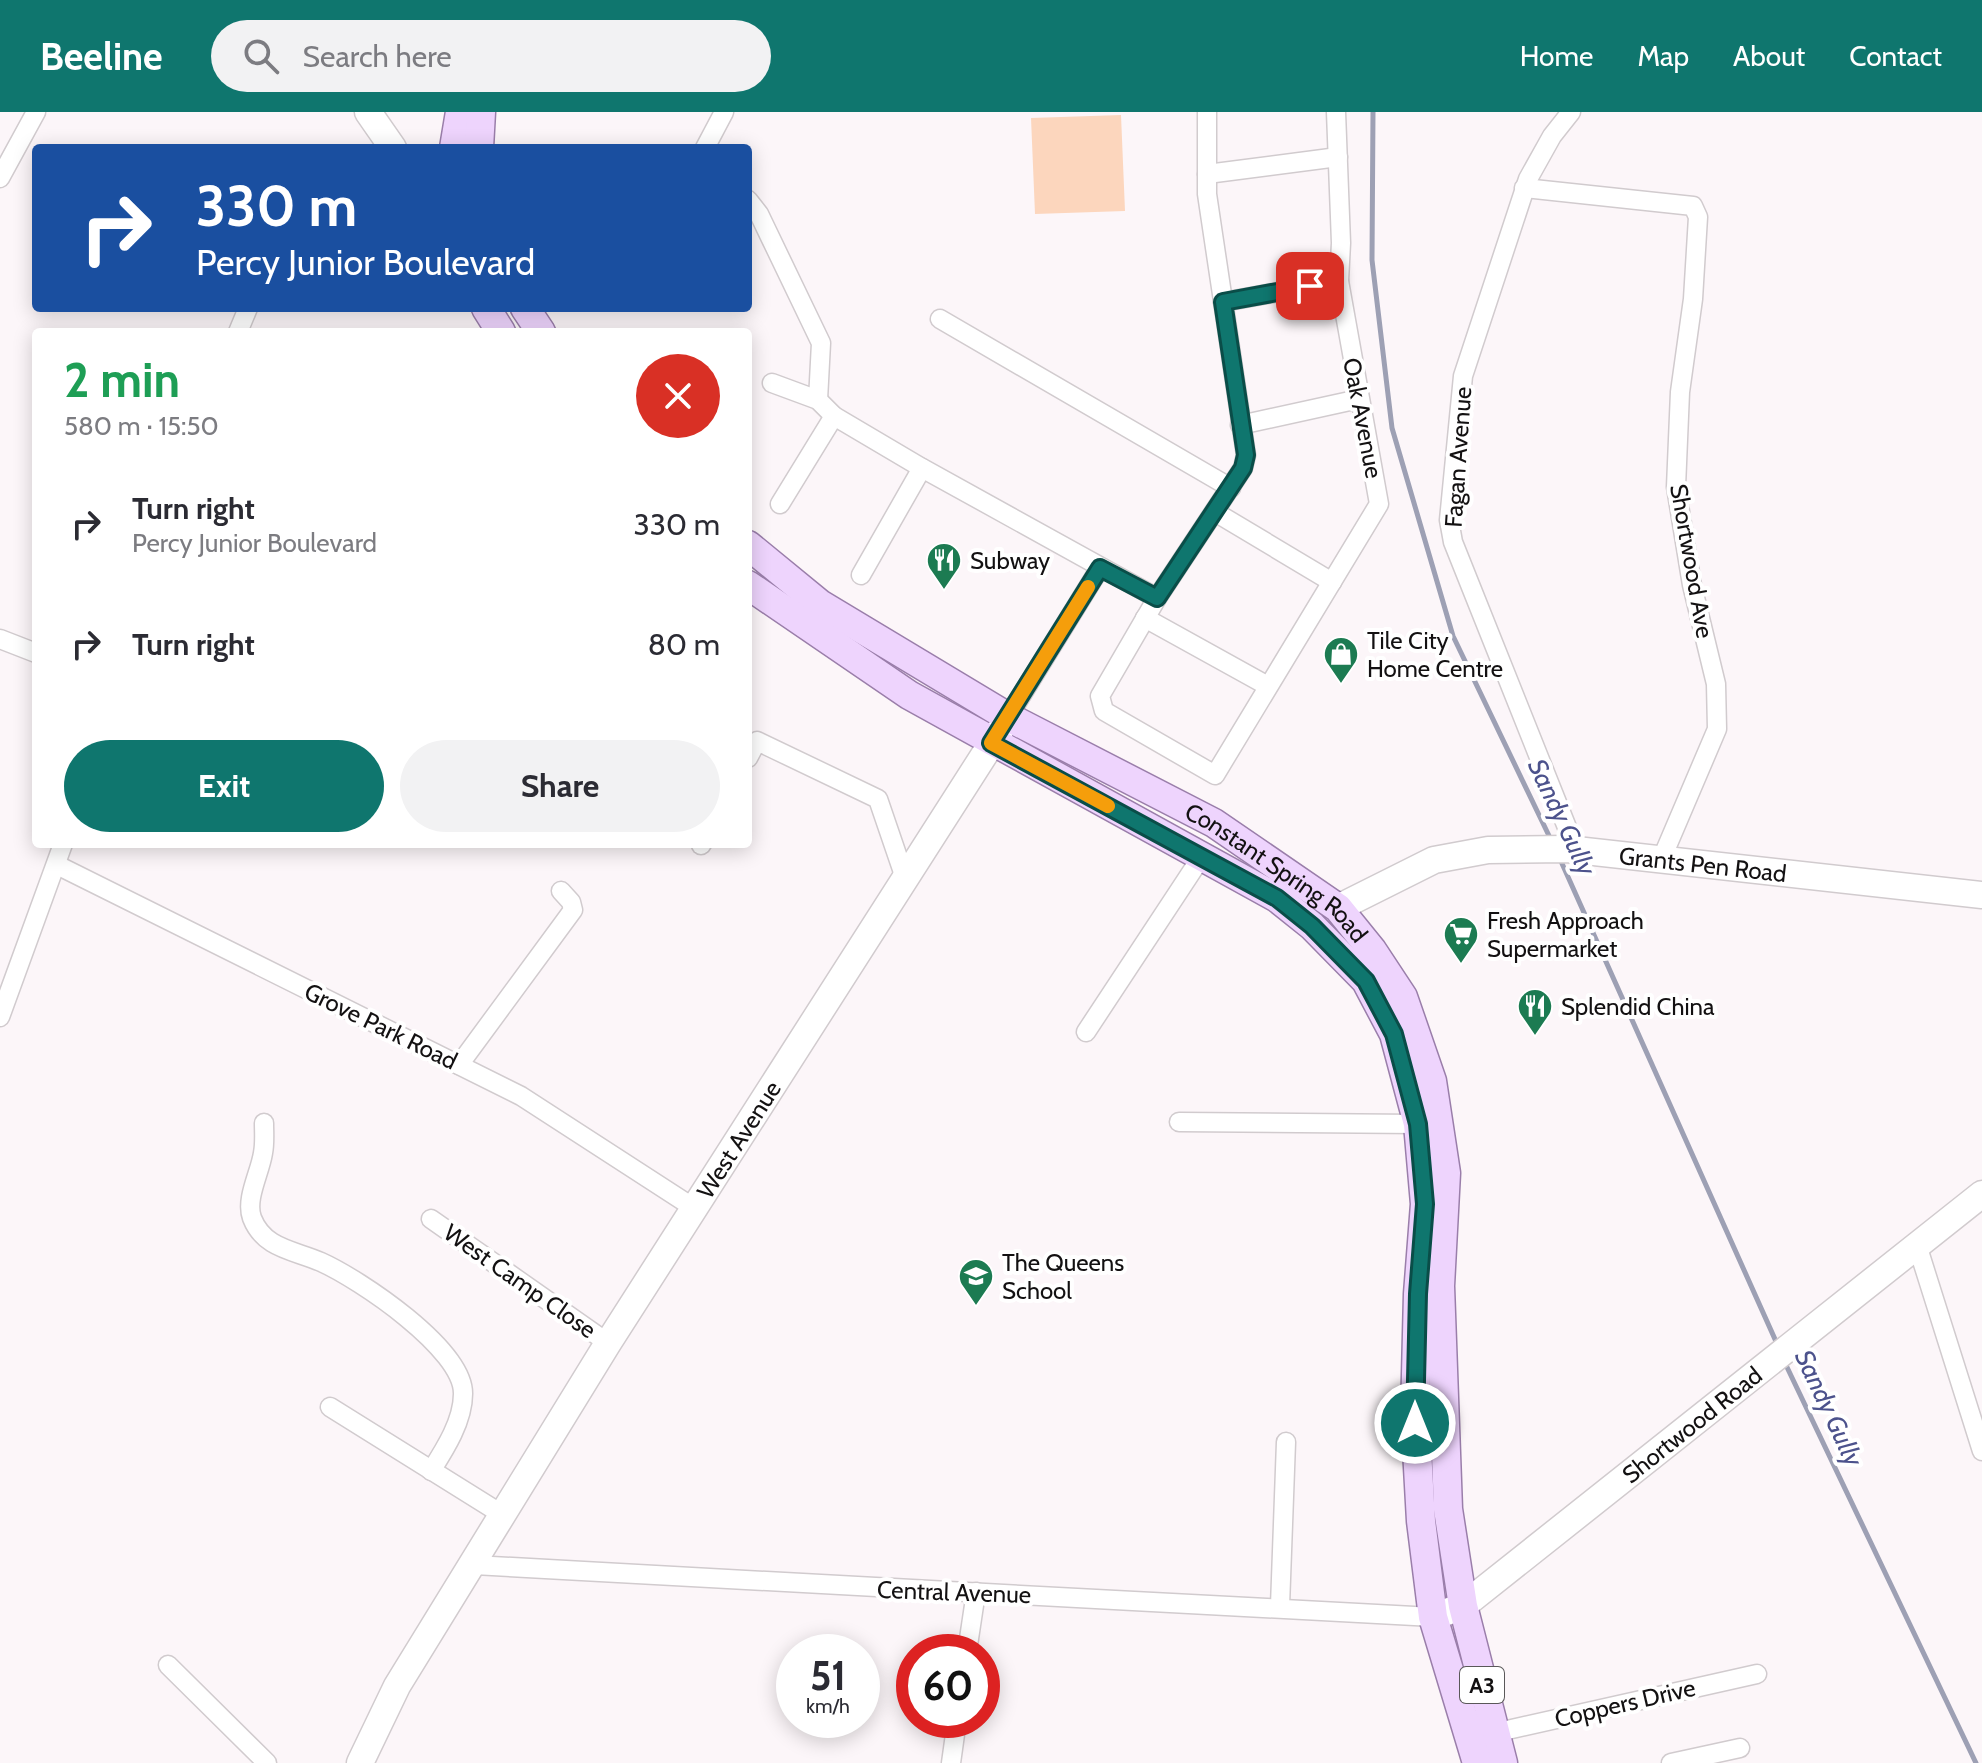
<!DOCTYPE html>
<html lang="en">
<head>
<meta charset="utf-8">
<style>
  body { margin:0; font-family:Cabin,sans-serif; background:#f2f2f3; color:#2b2b33; height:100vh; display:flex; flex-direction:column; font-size:30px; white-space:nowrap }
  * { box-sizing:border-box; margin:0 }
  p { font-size:26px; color:#7c7c81 }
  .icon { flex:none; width:44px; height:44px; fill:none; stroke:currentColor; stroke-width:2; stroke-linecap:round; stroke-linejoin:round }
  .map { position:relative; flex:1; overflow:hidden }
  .side { position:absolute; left:32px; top:216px; width:720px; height:520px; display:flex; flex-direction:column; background:#fff; border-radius:8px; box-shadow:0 4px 20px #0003 }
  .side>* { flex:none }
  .hud { position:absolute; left:32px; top:32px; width:720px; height:168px; border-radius:8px; box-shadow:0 4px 20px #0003; background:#1a4fa0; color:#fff; overflow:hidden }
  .speed { position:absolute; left:776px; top:1522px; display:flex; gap:16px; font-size:40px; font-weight:700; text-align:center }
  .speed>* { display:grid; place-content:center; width:104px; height:104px; border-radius:50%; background:#fff; box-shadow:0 4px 20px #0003; line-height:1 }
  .speed small { font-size:20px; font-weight:400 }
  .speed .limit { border:12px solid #d22; background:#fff; color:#111 }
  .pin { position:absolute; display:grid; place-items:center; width:68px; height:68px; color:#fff; margin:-34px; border-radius:16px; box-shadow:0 4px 12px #0006 }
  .me { position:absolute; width:88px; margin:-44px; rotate:0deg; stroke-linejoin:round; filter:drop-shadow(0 0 6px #0008) }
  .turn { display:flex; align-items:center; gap:28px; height:168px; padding:0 32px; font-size:36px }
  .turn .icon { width:104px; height:104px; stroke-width:2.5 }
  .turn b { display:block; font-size:56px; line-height:68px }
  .round { display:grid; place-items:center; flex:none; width:84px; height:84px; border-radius:42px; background:#f2f2f3 }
  .summary { display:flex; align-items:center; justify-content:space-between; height:136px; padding:0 32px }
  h1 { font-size:48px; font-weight:800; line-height:60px; color:#1e9e55 }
  .primary-button { display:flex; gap:16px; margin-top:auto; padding:16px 32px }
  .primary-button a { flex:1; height:92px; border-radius:48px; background:#0f766e; color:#fff; font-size:32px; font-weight:800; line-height:92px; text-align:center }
  .primary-button a+a { background:#f2f2f3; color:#2b2b33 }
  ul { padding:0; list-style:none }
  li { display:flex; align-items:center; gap:24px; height:120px; padding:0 32px }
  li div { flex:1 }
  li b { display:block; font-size:30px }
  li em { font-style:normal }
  header { display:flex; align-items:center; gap:48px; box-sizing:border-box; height:112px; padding:0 40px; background:#0f766e; color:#fff }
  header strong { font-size:38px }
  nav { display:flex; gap:44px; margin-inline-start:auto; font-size:28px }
  .search { width:560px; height:72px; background:#f2f2f3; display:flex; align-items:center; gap:20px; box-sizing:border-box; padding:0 28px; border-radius:44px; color:#7c7c81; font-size:30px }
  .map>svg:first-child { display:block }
  .green { fill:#fcd6bd }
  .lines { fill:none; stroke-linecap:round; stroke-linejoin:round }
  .stream { stroke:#9da0b4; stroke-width:5 }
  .street-casing { stroke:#d1cbce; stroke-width:21 }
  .secondary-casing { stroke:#d1cbce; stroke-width:29 }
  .primary-casing { stroke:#9a7eaa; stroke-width:31 }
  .street { stroke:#fff; stroke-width:18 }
  .secondary { stroke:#fff; stroke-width:26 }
  .primary { stroke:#eed4fd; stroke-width:28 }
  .route-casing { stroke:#0a4d48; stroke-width:20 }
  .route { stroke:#0f766e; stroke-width:14 }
  .slow { stroke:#f59e0b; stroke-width:14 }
  .labels { text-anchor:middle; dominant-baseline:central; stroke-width:8; stroke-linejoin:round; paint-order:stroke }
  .shield { fill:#fff; stroke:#5a5859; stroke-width:2 }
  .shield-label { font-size:22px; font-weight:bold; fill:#131112 }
  .street-label { font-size:24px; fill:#131112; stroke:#fff }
  .poi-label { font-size:24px; fill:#131112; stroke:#fff; text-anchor:start }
  .water-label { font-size:26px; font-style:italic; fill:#4c528c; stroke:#fff }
</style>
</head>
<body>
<header>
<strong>Beeline</strong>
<div class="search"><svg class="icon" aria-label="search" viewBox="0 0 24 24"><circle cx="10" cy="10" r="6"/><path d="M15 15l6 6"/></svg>Search here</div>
<nav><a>Home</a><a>Map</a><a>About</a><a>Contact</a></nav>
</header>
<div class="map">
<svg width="1982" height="1651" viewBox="0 0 1982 1651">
  <rect width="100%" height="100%" fill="#fcf6f9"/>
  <!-- green -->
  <polygon class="green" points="1121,3 1125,99 1035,102 1031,6"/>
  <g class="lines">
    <!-- stream -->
    <g class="stream">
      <polyline points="1373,0 1372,148 1392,316 1453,524 1552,730"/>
      <polyline points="1560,747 1778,1234"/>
      <polyline points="1785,1251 1976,1651"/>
    </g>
    <!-- street casing -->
    <g class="street-casing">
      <g id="street">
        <polyline points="1207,0 1207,82 1246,343 1243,356 1157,486 1100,584 1104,599 1215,663 1379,392 1339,169 1341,131 1336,0"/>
        <polyline points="1571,0 1552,24 1528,67 1463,264 1449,408 1453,430 1576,738"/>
        <polyline points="705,36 724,0"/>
        <polyline points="1207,62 1338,45"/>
        <polyline points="0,66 36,0"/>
        <polyline points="1524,76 1693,94 1698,105 1693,187 1680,280 1676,375 1692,473 1716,572 1717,617 1662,746"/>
        <polyline points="748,88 759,102 821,231 818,288"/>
        <polyline points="1223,190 1339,169"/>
        <polyline points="940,207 1231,376"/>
        <polyline points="238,220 248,196"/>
        <polyline points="772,271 818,288 834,304 922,356 1157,486"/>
        <polyline points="1240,313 1359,287"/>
        <polyline points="780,392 834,304"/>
        <polyline points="1215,400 1332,470"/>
        <polyline points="861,463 922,356"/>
        <polyline points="1145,506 1268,574"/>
        <polyline points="0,527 36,541"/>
        <polyline points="1008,605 1100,456"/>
        <polyline points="748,646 757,629 878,687 905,766"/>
        <polyline points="701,733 702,732"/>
        <polyline points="57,753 521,984 694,1096"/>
        <polyline points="0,905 63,732"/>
        <polyline points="1086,920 1202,744"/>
        <polyline points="459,953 573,798 571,790 561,779"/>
        <polyline points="1179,1010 1418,1012"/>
        <path d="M264,1011C264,1021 265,1031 263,1041C260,1061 245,1087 252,1106C264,1137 294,1138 321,1150C359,1167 464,1237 463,1282C463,1309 445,1337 431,1359"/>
        <polyline points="431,1107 608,1231"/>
        <polyline points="1918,1136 1982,1339"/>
        <polyline points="330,1295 503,1403"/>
        <path d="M474,1453C794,1473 1113,1486 1433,1505"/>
        <polyline points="1280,1494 1286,1330"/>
        <polyline points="967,1540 976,1480"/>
        <polyline points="168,1553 267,1651"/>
        <polyline points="1494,1621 1757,1562"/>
        <polyline points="951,1651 957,1608"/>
        <polyline points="1671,1651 1740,1636"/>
      </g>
    </g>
    <!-- secondary casing -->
    <g class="secondary-casing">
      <g id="secondary">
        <polyline points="368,0 393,36"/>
        <path id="s1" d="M1338,796L1434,748L1488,738L1567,737L1982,783"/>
        <path id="s2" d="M1433,1505L1463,1494L1982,1082"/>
        <path id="s3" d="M360,1651L397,1574L608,1231L1004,612"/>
      </g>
    </g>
    <!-- primary casing -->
    <g class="primary-casing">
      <g id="primary">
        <polyline points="454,36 460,0"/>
        <polyline points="479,36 481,0"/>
        <polyline points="486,196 501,220"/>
        <polyline points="525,196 541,220"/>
        <path id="s4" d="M748,433L820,492L1008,605L1214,711L1338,796L1372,838L1403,885L1432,969L1446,1061L1440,1174L1448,1397L1463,1494L1503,1651"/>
        <polyline points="748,473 909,583 1277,786 1312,814 1366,869 1394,922 1418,1012 1425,1092 1418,1182 1415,1302 1421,1409 1433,1505 1477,1651"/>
      </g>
    </g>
    <!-- street -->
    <use href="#street" class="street"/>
    <!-- secondary -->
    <use href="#secondary" class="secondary"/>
    <!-- primary -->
    <use href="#primary" class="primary"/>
  </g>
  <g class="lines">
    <!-- route casing -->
    <g class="route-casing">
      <polyline id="route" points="1310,174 1223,190 1246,343 1243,356 1157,486 1100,456 991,631 1277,786 1312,814 1366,869 1394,922 1418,1012 1425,1092 1418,1182 1415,1311"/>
    </g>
    <!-- route -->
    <use href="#route" class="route"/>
    <!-- slow -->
    <polyline class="slow" points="1088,475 991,631 1108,694"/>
  </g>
  <!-- icons -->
  <defs>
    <g id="restaurant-pin" transform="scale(1.8)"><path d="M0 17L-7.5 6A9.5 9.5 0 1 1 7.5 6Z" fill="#1c7b52" stroke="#fff"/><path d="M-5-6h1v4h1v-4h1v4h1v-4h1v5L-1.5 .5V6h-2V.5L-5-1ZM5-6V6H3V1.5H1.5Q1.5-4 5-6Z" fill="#fff"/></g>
    <g id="shop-pin" transform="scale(1.8)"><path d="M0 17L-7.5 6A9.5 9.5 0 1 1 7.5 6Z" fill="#1c7b52" stroke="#fff"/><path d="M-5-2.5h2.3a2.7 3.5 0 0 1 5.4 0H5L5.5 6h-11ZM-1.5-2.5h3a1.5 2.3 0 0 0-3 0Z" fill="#fff"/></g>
    <g id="supermarket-pin" transform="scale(1.8)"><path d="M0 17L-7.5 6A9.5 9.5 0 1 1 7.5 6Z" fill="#1c7b52" stroke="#fff"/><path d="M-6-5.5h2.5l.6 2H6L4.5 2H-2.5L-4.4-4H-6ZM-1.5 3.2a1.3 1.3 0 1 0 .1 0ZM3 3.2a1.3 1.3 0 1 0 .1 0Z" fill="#fff"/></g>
    <g id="school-pin" transform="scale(1.8)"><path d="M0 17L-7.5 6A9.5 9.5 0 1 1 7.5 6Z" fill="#1c7b52" stroke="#fff"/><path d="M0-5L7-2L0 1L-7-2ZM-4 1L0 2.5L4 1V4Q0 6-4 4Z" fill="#fff"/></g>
  </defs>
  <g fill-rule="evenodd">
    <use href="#restaurant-pin" x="944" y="448"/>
    <use href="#shop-pin" x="1341" y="542"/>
    <use href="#supermarket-pin" x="1461" y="822"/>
    <use href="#restaurant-pin" x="1535" y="894"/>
    <use href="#school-pin" x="976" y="1164"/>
  </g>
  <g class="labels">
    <!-- shield labels -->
    <rect class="shield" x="1460" y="1555" width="44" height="36" rx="6"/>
    <g class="shield-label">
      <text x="1482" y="1573">A3</text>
    </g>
    <!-- street labels -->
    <g class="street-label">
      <text transform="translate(1363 306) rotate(79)">Oak Avenue</text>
      <text transform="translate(1458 345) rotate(-86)">Fagan Avenue</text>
      <text transform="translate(1692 449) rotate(80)">Shortwood Ave</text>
      <text stroke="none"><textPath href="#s1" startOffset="378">Grants Pen Road</textPath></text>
      <text stroke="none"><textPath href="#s4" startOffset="624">Constant Spring Road</textPath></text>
      <text transform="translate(381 914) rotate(26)">Grove Park Road</text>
      <text stroke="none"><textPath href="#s3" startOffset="730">West Avenue</textPath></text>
      <text transform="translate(520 1169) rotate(35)">West Camp Close</text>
      <text stroke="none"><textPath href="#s2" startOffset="324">Shortwood Road</textPath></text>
      <text transform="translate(954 1480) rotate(2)">Central Avenue</text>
      <text transform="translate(1625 1591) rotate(-13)">Coppers Drive</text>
    </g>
    <!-- poi labels -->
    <g class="poi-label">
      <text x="970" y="448">Subway</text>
      <text x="1367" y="528">Tile City<tspan x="1367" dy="28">Home Centre</tspan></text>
      <text x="1487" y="808">Fresh Approach<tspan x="1487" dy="28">Supermarket</tspan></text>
      <text x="1561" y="894">Splendid China</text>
      <text x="1002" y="1150">The Queens<tspan x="1002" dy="28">School</tspan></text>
    </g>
    <!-- water labels -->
    <g class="water-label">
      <text transform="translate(1562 705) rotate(65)">Sandy Gully</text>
      <text transform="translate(1829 1296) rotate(65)">Sandy Gully</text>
    </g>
  </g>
</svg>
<div class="speed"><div>51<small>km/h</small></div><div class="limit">60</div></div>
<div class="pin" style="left:1310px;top:174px;background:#d93025"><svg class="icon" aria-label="arrive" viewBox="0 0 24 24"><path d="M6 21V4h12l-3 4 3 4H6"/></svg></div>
<svg class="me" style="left:1415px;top:1311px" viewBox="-20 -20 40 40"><circle r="17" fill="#0f766e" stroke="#fff" stroke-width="3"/><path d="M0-11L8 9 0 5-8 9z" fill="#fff"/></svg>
<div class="hud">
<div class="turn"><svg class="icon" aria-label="right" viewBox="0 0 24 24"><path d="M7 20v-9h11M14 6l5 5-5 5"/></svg><div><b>330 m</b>Percy Junior Boulevard</div></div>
</div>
<section class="side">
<div class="summary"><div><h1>2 min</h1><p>580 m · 15:50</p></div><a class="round" style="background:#d93025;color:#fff"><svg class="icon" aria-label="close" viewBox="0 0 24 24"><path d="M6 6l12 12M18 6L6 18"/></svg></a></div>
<ul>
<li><svg class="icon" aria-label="right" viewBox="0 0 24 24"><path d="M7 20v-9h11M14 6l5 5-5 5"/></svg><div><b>Turn right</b><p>Percy Junior Boulevard</p></div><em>330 m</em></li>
<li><svg class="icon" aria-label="right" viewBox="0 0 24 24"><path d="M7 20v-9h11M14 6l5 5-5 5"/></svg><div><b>Turn right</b></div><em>80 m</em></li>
</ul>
<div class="primary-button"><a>Exit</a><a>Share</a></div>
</section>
</div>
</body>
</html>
